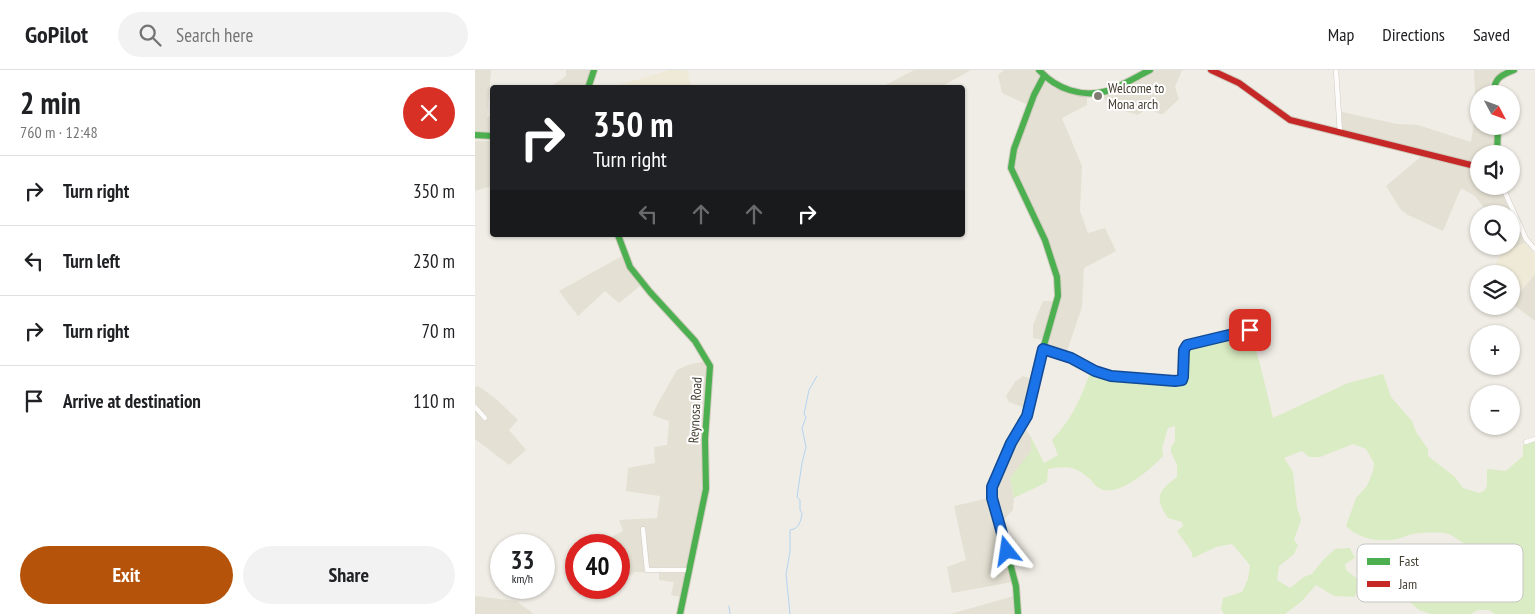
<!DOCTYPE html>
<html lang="en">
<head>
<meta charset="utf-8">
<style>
  body { margin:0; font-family:"PT Sans Narrow",sans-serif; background:#f2f2f2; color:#202124; height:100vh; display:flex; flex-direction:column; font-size:19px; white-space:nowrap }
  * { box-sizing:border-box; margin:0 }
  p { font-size:16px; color:#757577 }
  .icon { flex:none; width:28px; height:28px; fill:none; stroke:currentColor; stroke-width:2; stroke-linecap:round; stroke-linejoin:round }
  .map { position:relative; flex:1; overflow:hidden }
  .side { display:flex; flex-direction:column; background:#fff; width:475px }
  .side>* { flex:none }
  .guide { position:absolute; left:15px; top:15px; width:475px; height:152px; border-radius:5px; box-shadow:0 1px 4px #0004; background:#202124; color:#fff; overflow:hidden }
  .needle { width:32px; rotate:131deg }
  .fabs { position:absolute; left:995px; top:15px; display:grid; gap:10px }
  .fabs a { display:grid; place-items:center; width:50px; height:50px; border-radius:50%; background:#fff; box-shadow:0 1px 4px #0004; font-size:25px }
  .speed { position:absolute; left:15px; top:464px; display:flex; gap:10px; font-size:25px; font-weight:700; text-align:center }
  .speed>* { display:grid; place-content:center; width:65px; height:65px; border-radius:50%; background:#fff; box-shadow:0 1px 4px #0004; line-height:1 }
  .speed small { font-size:12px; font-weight:400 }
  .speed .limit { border:8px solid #d22; background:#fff; color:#111 }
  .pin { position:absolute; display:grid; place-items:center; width:42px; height:42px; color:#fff; margin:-21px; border-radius:10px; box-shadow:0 2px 8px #0006 }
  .me { position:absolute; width:55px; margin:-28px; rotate:345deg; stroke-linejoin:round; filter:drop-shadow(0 0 4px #0008) }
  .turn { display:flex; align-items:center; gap:18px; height:105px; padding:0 20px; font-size:22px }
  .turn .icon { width:65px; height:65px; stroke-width:2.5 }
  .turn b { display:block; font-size:35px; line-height:42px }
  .lanes { display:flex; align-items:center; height:48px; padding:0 20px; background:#0003; justify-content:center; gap:25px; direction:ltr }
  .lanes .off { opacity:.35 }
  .round { display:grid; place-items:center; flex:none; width:52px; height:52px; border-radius:26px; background:#f2f2f2 }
  .headline { display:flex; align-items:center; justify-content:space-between; height:85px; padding:0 20px }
  h1 { font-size:30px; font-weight:700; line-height:38px }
  .cta { display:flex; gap:10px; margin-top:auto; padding:10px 20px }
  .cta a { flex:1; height:58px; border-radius:30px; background:#b45309; color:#fff; font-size:20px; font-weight:700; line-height:58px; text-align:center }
  .cta a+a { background:#f2f2f2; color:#202124 }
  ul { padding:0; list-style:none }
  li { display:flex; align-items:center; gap:15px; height:70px; padding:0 20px; border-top:1px solid #e0e0e0 }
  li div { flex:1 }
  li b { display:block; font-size:19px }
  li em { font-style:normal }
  header { display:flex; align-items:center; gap:30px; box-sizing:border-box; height:70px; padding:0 25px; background:#fff; border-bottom:1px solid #e0e0e0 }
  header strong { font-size:24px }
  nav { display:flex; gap:28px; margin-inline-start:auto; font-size:18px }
  .search { width:350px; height:45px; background:#f2f2f2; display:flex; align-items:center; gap:12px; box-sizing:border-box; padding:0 18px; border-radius:28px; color:#757577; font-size:19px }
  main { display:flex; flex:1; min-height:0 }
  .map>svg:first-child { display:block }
  .residential { fill:#e4e0d3 }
  .education { fill:#efe9d7 }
  .green { fill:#daecc3 }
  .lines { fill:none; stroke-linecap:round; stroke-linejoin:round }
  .stream { stroke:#b3d4f1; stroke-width:1 }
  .street-casing { stroke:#cecbc4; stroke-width:5.5 }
  .fast-casing { stroke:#cfcbbd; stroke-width:8 }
  .jam-casing { stroke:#cfcbbd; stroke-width:8 }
  .street { stroke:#fdfcfb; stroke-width:4.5 }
  .fast { stroke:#4caf50; stroke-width:6 }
  .jam { stroke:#c62828; stroke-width:6 }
  .route-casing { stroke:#114b97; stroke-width:12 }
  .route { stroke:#1a73e8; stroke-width:9 }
  .poi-dot { fill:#817c72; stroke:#fff; stroke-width:2 }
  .labels { text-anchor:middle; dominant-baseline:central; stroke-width:4; stroke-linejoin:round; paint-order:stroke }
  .poi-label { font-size:14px; fill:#453f33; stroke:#fff; text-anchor:start }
  .street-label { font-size:14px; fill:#453f33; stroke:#fff }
  .key { fill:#fff; stroke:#c7c5c2; stroke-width:1 }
  .key-label { font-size:14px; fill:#453f33 }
</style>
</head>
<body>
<header>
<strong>GoPilot</strong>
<div class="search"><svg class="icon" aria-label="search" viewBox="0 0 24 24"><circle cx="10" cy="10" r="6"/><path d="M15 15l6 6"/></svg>Search here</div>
<nav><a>Map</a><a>Directions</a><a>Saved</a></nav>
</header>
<main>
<section class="side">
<div class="headline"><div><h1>2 min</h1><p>760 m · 12:48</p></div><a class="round" style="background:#d93025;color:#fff"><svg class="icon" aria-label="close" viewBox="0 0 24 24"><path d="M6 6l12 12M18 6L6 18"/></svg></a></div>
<ul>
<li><svg class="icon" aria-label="right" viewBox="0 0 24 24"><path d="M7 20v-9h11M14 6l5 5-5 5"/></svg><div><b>Turn right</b></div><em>350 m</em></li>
<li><svg class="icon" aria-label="left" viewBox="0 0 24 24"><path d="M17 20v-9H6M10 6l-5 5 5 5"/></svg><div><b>Turn left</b></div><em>230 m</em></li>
<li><svg class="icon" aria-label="right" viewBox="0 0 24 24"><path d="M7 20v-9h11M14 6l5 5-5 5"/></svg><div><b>Turn right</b></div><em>70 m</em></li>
<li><svg class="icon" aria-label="arrive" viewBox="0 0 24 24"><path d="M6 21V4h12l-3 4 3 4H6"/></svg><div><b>Arrive at destination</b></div><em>110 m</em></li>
</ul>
<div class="cta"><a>Exit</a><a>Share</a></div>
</section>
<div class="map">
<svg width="1060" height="544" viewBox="0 0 1060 544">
  <rect width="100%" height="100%" fill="#f0ede6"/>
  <!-- residential -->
  <g class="residential">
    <polygon points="0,0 16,0 12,47 17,46 17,67 0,67"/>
    <polygon points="91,0 117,0 112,17 74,18 91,6"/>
    <polygon points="439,0 496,0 466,17 441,17 439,15 435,17 407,17"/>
    <polygon points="529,0 561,0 566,7 553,35 527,23 523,5"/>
    <polygon points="680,0 707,0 700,17 704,29 688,44 685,44 672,38 663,45 633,36 628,25"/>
    <polygon points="999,0 1031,0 1018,8 1015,14 1016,24 1004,24 1004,56 1020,56 1019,84 1004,84 1004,94 946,79 867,62 867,42 922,54 943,55 996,72 1001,40"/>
    <polygon points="569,10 577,17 612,26 612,35 587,48 607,96 605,141 613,163 630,158 641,181 609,198 607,237 592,281 572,275 586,226 585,207 572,169 541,104 539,97 541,80 560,30"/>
    <polygon points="0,71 18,71 17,116 0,121"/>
    <polygon points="948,85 1004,100 1004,116 1025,116 1036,144 1014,144 1000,126 986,118 968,161 933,145 926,140 911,116"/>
    <polygon points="1036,144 1050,173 1026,183 1024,176 1036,176"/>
    <polygon points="147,186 154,199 166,215 144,233 130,221 103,246 84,221"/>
    <polygon points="1060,204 1060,251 1036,233"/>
    <polygon points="568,231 580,231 569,270 558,268 558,255"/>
    <polygon points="231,291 234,303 229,408 226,431 206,527 196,525 199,512 184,510 184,503 160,502 144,513 144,475 120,475 148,461 144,450 182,448 185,426 151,421 153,398 180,393 179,377 192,375 194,351 177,345 183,333 202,300 213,295"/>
    <polygon points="548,306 558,309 552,339 534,332 531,326 540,312"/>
    <polygon points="3,316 20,328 43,350 34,360 51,380 34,395 0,369 0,317"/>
    <polygon points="548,356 556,367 557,381 535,408 539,428 538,440 528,451 524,446 518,418 544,362"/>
    <polygon points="514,428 527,469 537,512 477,523 472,497 491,490 479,436"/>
    <polygon points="0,526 41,531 59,544 0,544"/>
    <polygon points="539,526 539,544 475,544"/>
  </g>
  <!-- education -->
  <g class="education">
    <polygon points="195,0 212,0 216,17 145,17 144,15 150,13"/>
    <polygon points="1050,173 1060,184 1060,204 1036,233 1036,204 1016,204 1026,183"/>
  </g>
  <!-- green -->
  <path class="green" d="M775,262L785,294L798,348L873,313L908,304L916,327L937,351L941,362L953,379V386L980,407L988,418L1004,423L1009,421L1012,416V399L1031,401L1048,386V375L1060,372V544H1020L1014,540H1003L996,544H956L944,540L927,525L925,517L901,508V507L921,502H932L947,493H952C956,496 960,502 964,504C981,512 993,493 995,479C988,473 978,464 969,463C962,462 943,463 937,464C933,465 929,467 926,468C906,473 885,470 871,456L881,428L892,416L898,401L899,393L891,379L878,374L845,387H834L827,381L809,388L818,402L822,437L826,450L819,470L823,475L819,484L804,496L802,510L815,518L829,507L837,504L848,490L860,479L875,478L880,488L870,494L871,500L880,507L890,511L879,527L859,526L841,515L826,532L810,544H749L746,539L748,528L767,522L773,509L775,495L757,474L741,477L718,488L716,481L702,461L708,456L707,452L693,448C679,428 683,421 702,407V395L696,382V377L700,371V356L693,358L687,378L688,386C676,399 644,427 626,419C621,417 618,413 615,409C599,395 592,396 573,399L572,412L539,428L535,408L556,381V367L569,393L583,385L577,370C597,349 605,330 615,303L632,310L705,314L710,311C713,300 709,289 713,278L720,275Z"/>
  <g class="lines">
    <!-- stream -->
    <g class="stream">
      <polyline points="254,536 255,544"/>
      <path d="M315,544L311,504L315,482V460C324,459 326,451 327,443L325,440V430L322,427L327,393L331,377L327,358L331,347L329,344L334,320L342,306"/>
    </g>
    <!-- street casing -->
    <g class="street-casing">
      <g id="street">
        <polyline points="861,0 865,63"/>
        <polyline points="1027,116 1051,169 1060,179"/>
        <polyline points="568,279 596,288 620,301 635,306 700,311 706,310 708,307 709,280 712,275 775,260"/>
        <polyline points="0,337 10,348"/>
        <polyline points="1051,372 1060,369"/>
        <polyline points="168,459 172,500 215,500"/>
      </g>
    </g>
    <!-- fast casing -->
    <g class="fast-casing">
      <g id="fast">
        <path d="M564,0C581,19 607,28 632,21C647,16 661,7 675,0"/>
        <polyline points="113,18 119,0"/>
        <path d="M1019,24C1018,9 1026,5 1039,0"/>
        <polyline points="0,65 18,66"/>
        <polyline points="1022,84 1023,56"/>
        <polyline points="143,165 155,197 175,222 220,271 235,296 230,369 231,419 205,544"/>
        <polyline points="543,544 541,516 516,422 521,406 536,373 552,346 562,300 583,226 582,207 570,170 536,98 539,79 559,25 569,6"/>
      </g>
    </g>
    <!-- jam casing -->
    <g class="jam-casing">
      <polyline id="jam" points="736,0 764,13 815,50 1004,97"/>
    </g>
    <!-- street -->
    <use href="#street" class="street"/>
    <!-- fast -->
    <use href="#fast" class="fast"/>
    <!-- jam -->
    <use href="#jam" class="jam"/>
  </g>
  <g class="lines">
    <!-- route casing -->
    <g class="route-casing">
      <polyline id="route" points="532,481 517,428 517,417 536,373 552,346 568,279 596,288 620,301 636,306 700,311 707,310 708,307 709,280 712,275 775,260"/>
    </g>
    <!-- route -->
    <use href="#route" class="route"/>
  </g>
  <!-- markers -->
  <circle class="poi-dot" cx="623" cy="26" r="5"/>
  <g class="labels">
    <!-- poi labels -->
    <g class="poi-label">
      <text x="633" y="18">Welcome to<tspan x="633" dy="16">Mona arch</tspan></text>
    </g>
    <!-- street labels -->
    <g class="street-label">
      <text transform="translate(220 340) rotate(-87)">Reynosa Road</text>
    </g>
  </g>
  <!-- legend -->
  <rect x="882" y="474" width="166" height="58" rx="8" class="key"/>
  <rect x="892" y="488" width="23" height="7" fill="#4caf50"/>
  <rect x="892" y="511" width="23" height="6" fill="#c62828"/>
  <g class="key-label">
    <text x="924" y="496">Fast</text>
    <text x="924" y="519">Jam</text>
  </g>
</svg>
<div class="fabs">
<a><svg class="needle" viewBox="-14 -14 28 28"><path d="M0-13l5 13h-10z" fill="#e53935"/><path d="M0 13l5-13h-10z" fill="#757577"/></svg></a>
<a><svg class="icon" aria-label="sound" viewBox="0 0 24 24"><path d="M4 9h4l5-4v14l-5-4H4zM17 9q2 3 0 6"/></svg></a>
<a><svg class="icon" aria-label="search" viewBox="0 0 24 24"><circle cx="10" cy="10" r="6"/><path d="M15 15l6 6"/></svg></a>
<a><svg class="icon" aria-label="layers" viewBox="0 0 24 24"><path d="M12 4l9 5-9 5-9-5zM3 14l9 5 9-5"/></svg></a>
<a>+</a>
<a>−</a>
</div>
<div class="speed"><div>33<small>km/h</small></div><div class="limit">40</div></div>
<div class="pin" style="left:775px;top:260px;background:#d93025"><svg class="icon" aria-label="arrive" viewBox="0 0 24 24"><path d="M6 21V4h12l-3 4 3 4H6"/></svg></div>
<svg class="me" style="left:532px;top:481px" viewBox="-20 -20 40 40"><path d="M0-17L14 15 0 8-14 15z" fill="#1a73e8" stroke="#fff" stroke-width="4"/></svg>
<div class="guide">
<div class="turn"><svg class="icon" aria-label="right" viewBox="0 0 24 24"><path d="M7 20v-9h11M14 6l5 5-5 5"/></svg><div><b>350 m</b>Turn right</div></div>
<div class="lanes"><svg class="icon off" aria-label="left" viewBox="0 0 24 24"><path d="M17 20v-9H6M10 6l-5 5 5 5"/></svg><svg class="icon off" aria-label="ahead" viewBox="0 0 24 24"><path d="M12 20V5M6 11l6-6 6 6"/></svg><svg class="icon off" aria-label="ahead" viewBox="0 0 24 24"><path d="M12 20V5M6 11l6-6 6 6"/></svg><svg class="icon" aria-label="right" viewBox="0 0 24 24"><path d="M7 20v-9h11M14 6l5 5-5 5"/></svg></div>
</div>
</div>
</main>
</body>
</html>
